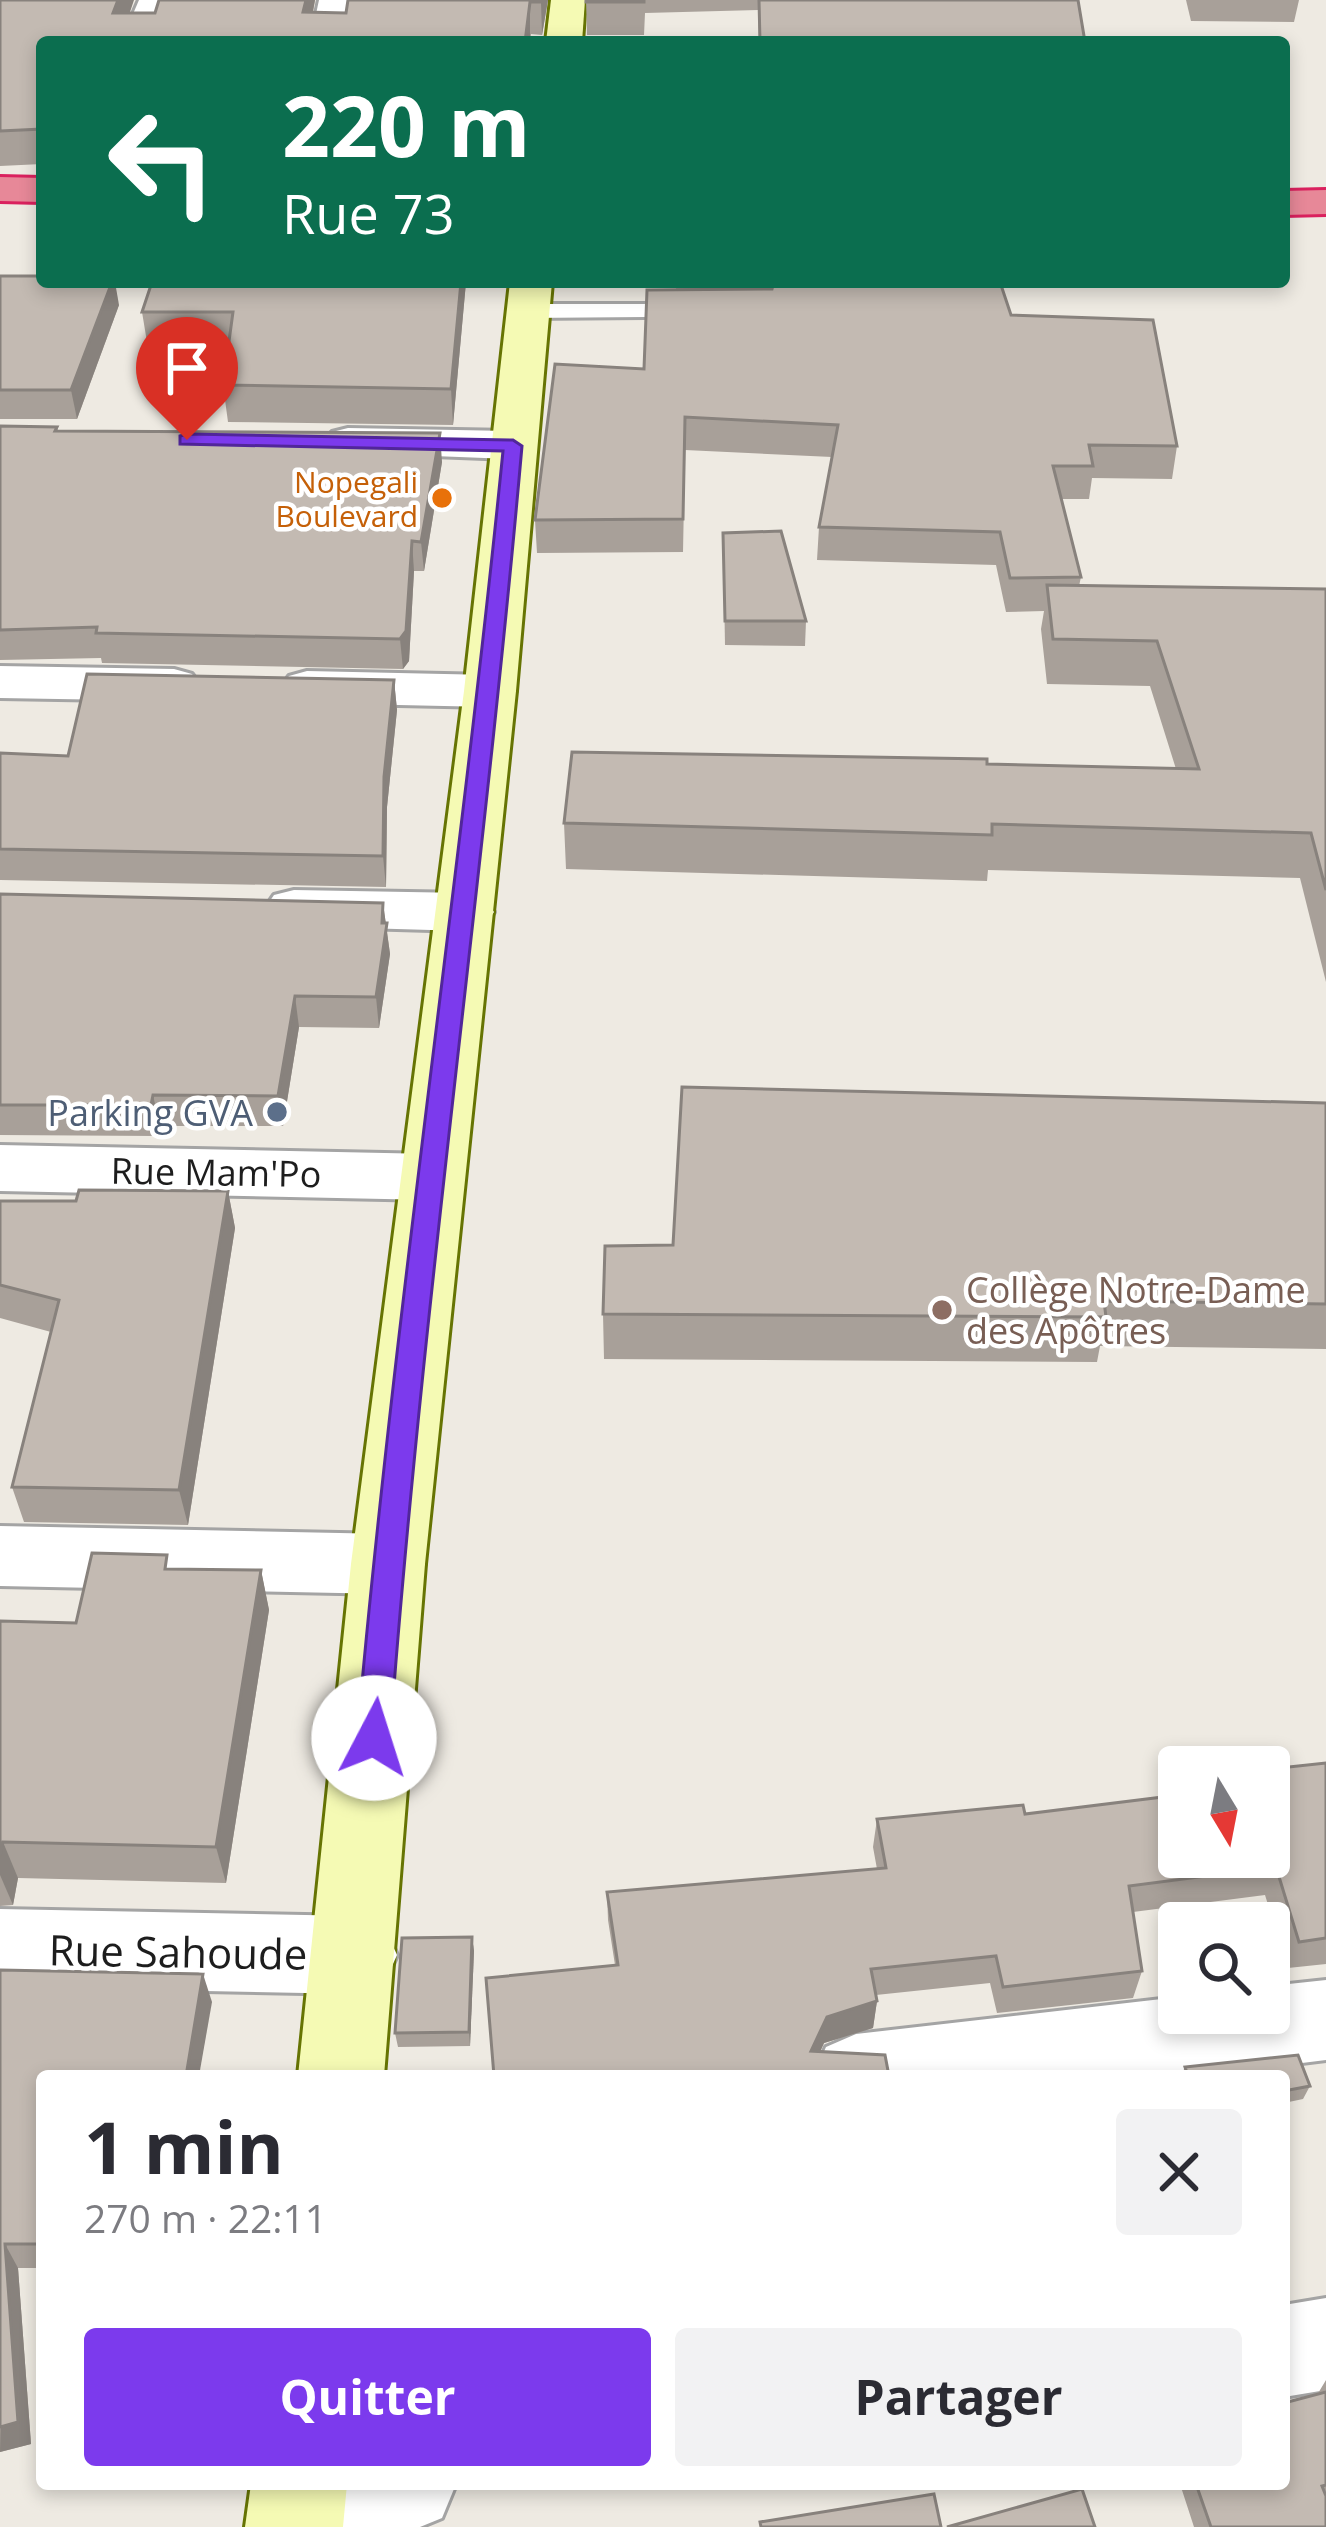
<!DOCTYPE html>
<html lang="fr">
<head>
<meta charset="utf-8">
<style>
  body { margin:0; font-family:"Open Sans",sans-serif; background:#f2f2f3; color:#2b2b33; height:100vh; display:flex; flex-direction:column; font-size:45px; white-space:nowrap }
  * { box-sizing:border-box; margin:0 }
  p { font-size:39px; color:#7c7c81 }
  .icon { flex:none; width:66px; height:66px; fill:none; stroke:currentColor; stroke-width:2; stroke-linecap:round; stroke-linejoin:round }
  .map { position:relative; flex:1; overflow:hidden }
  .details { position:absolute; left:36px; top:2070px; width:1254px; height:420px; display:flex; flex-direction:column; background:#fff; border-radius:12px; box-shadow:0 6px 18px #0003 }
  .details>* { flex:none }
  .banner { position:absolute; left:36px; top:36px; width:1254px; height:252px; border-radius:12px; box-shadow:0 6px 18px #0003; background:#0b6e4f; color:#fff; overflow:hidden }
  .needle { width:78px; rotate:170deg }
  .controls { position:absolute; left:1158px; top:1746px; display:grid; gap:24px }
  .controls a { display:grid; place-items:center; width:132px; height:132px; border-radius:12px; background:#fff; box-shadow:0 6px 18px #0003; font-size:60px }
  .pin { position:absolute; display:grid; place-items:center; width:102px; height:102px; color:#fff; margin:-123px -51px; border-radius:50% 50% 50% 0; rotate:-45deg; box-shadow:0 0 12px #0007 }
  .pin .icon { rotate:45deg }
  .me { position:absolute; width:132px; margin:-66px; rotate:5deg; stroke-linejoin:round; filter:drop-shadow(0 0 9px #0008) }
  .turn { display:flex; align-items:center; gap:42px; height:252px; padding:0 48px; font-size:54px }
  .turn .icon { width:156px; height:156px; stroke-width:2.5 }
  .turn b { display:block; font-size:84px; line-height:102px }
  .round { display:grid; place-items:center; flex:none; width:126px; height:126px; border-radius:12px; background:#f2f2f3 }
  .headline { display:flex; align-items:center; justify-content:space-between; height:204px; padding:0 48px }
  h1 { font-size:72px; font-weight:700; line-height:90px }
  .action { display:flex; gap:24px; margin-top:auto; padding:24px 48px }
  .action a { flex:1; height:138px; border-radius:12px; background:#7c3aed; color:#fff; font-size:48px; font-weight:700; line-height:138px; text-align:center }
  .action a+a { background:#f2f2f3; color:#2b2b33 }
  .map>svg:first-child { display:block }
  .lines { fill:none; stroke-linecap:round; stroke-linejoin:round }
  .lane-casing { stroke:#a4a4a4; stroke-width:6 }
  .street-casing { stroke:#a4a4a4; stroke-width:6 }
  .secondary-casing { stroke:#667403; stroke-width:6 }
  .highway-casing { stroke:#da215e; stroke-width:6 }
  .lane { fill:#fff; fill-rule:evenodd }
  .street { fill:#fff; fill-rule:evenodd }
  .secondary { fill:#f5fab4; fill-rule:evenodd }
  .highway { fill:#e78898; fill-rule:evenodd }
  .wall { fill:#a8a099 }
  .shaded-wall { fill:#88827d }
  .building { fill:#c3bab2; stroke:#88827d; stroke-width:3 }
  .route { fill:#7c3aed; stroke:#51269a; stroke-width:3 }
  .food-dot { fill:#e8710a; stroke:#fff; stroke-width:4.5 }
  .service-dot { fill:#5c6f8a; stroke:#fff; stroke-width:4.5 }
  .education-dot { fill:#8d6e63; stroke:#fff; stroke-width:4.5 }
  .labels { text-anchor:middle; dominant-baseline:central; stroke-width:9; stroke-linejoin:round; paint-order:stroke }
  .far-food-label { font-size:30px; fill:#c56008; stroke:#fff; text-anchor:end }
  .service-label { font-size:36px; fill:#4e5e75; stroke:#fff; text-anchor:end }
  .street-label { font-size:36px; fill:#1d1d1d; stroke:#fff }
  .education-label { font-size:36px; fill:#785e54; stroke:#fff; text-anchor:start }
  .near-street-label { font-size:42px; fill:#1d1d1d; stroke:#fff }
</style>
</head>
<body>
<div class="map">
<svg width="1326" height="2527" viewBox="0 0 1326 2527">
  <rect width="100%" height="100%" fill="#eeeae2"/>
  <g class="lines">
    <!-- lane casing -->
    <g class="lane-casing">
      <polygon id="lane" points="752,282 774,282 771,316 526,318 514,311 526,304 751,304"/>
    </g>
    <!-- street casing -->
    <g class="street-casing">
      <g id="street">
        <polygon points="139,0 173,0 157,42 121,42"/>
        <polygon points="319,0 353,0 346,42 310,42"/>
        <polygon points="348,428 513,431 529,435 536,445 529,455 513,459 332,452 325,442 332,432"/>
        <polygon points="0,666 174,669 192,674 200,685 192,696 174,701 0,698"/>
        <polygon points="307,671 490,675 508,680 516,691 508,702 490,707 307,703 289,698 281,687 289,676"/>
        <polygon points="294,890 465,893 485,899 494,912 485,925 465,931 294,926 274,921 265,908 274,895"/>
        <polygon points="0,1145 432,1154 455,1161 464,1177 455,1193 432,1200 0,1191"/>
        <polygon points="0,1526 388,1534 414,1543 425,1564 414,1585 388,1594 0,1586"/>
        <polygon points="0,1909 356,1916 385,1928 397,1955 385,1982 356,1994 0,1987"/>
        <polygon points="1326,1980 1326,2060 1197,2076 813,2076 826,2047 856,2034 1179,1997 1179,2013 1269,2013 1269,1986"/>
        <polygon points="1326,2298 1326,2390 1284,2397 1284,2305"/>
        <polygon points="256,2484 456,2484 442,2518 420,2527 260,2527 249,2501"/>
      </g>
    </g>
    <!-- secondary casing -->
    <g class="secondary-casing">
      <g id="secondary">
        <polygon points="551,0 585,0 582,42 546,42"/>
        <polygon points="510,282 552,282 516,691 425,1564 384,2076 298,2076 351,1564 464,691"/>
        <polygon points="251,2484 347,2484 343,2527 245,2527"/>
      </g>
    </g>
    <!-- highway casing -->
    <g class="highway-casing">
      <g id="highway">
        <polygon points="0,177 42,178 42,202 0,201"/>
        <polygon points="1326,190 1326,214 1284,215 1284,191"/>
      </g>
    </g>
    <!-- lane -->
    <use href="#lane" class="lane"/>
    <!-- street -->
    <use href="#street" class="street"/>
    <!-- secondary -->
    <use href="#secondary" class="secondary"/>
    <!-- highway -->
    <use href="#highway" class="highway"/>
  </g>
  <!-- wall -->
  <g class="wall">
    <polygon points="0,0 130,13 155,13 159,0 315,0 313,12 346,13 548,0 542,35 531,34 530,42 42,42 42,164 0,166"/>
    <polygon points="586,0 1078,0 1085,42 759,42 758,10 645,13 644,35 587,35"/>
    <polygon points="1186,0 1299,0 1294,22 1191,21"/>
    <polygon points="0,276 119,305 77,419 0,419"/>
    <polygon points="466,282 453,425 228,422 223,385 228,348 148,348 142,312"/>
    <polygon points="676,282 747,282 747,289 1011,315 1177,446 1172,479 1092,478 1089,499 1061,499 1081,577 1079,586 1326,589 1326,982 1300,878 988,870 987,881 566,869 564,823 987,764 1176,769 1150,686 1047,684 1041,629 1044,611 1006,612 996,565 817,560 819,527 832,457 685,450 683,552 537,553 535,520 644,369 676,290"/>
    <polygon points="0,426 57,427 58,431 442,462 424,571 414,571 409,661 403,669 102,663 101,658 0,660"/>
    <polygon points="723,533 806,621 805,646 725,645"/>
    <polygon points="394,680 397,710 387,807 386,887 0,880 0,753 68,756"/>
    <polygon points="0,894 383,903 390,954 379,1028 299,1027 283,1126 160,1126 157,1136 0,1135"/>
    <polygon points="1326,1103 1326,1349 1100,1346 1097,1362 604,1359 603,1314 673,1245"/>
    <polygon points="228,1191 235,1228 188,1525 24,1522 12,1487 51,1332 0,1318 0,1201 76,1201"/>
    <polygon points="171,1569 261,1570 269,1610 226,1883 18,1878 13,1905 0,1906 0,1621 76,1623"/>
    <polygon points="1326,1763 1326,1964 1288,1968 1265,1895 1133,1912 1142,1971 1133,1998 997,2013 990,1983 876,1995 877,2001 873,2028 824,2043 820,2052 889,2076 486,1978 615,1965 608,1920 607,1892 877,1869 873,1847 877,1819 1025,1814 1179,1857"/>
    <polygon points="472,1937 474,1951 470,2046 398,2047 395,2033"/>
    <polygon points="0,1970 212,2002 42,2076 42,2268 18,2268 31,2444 0,2452"/>
    <polygon points="1298,2055 1310,2086 1303,2099 1284,2103 1284,2076 1181,2076 1185,2067"/>
    <polygon points="1326,2380 1326,2527 1194,2527 1180,2484 1284,2484 1317,2395"/>
  </g>
  <!-- shaded-wall -->
  <g class="shaded-wall">
    <polygon points="118,0 134,0 120,42 113,13"/>
    <polygon points="306,0 315,0 307,42 303,12"/>
    <polygon points="541,0 548,0 542,35 541,2"/>
    <polygon points="530,2 530,42 525,42"/>
    <polygon points="112,282 115,282 119,305 77,419 71,390"/>
    <polygon points="461,282 466,282 453,425 451,389"/>
    <polygon points="440,433 442,462 424,571 421,542"/>
    <polygon points="412,541 414,571 409,661 403,669 400,639"/>
    <polygon points="394,680 397,710 387,807 386,887 383,856 384,777"/>
    <polygon points="383,903 390,954 379,1028 376,997"/>
    <polygon points="295,996 299,1027 283,1126 278,1096"/>
    <polygon points="153,1095 160,1126 157,1136 151,1105"/>
    <polygon points="228,1191 235,1228 188,1525 179,1490"/>
    <polygon points="261,1570 269,1610 226,1883 216,1847"/>
    <polygon points="3,1842 18,1878 13,1905 0,1875 0,1856"/>
    <polygon points="472,1937 474,1951 470,2046 469,2032"/>
    <polygon points="203,1974 212,2002 199,2076 186,2076"/>
    <polygon points="877,2001 873,2028 824,2043 809,2076 811,2051 827,2017"/>
    <polygon points="5,2244 18,2268 31,2444 0,2452"/>
  </g>
  <!-- building -->
  <g class="building">
    <polygon points="0,0 118,0 113,13 155,13 159,0 306,0 303,12 346,13 348,0 541,0 541,2 530,2 525,42 42,42 42,129 0,131"/>
    <rect x="586" y="0" width="58" height="2"/>
    <polygon points="759,0 1078,0 1085,42 760,42"/>
    <polygon points="0,276 42,276 42,282 112,282 71,390 0,390"/>
    <polygon points="152,282 461,282 451,389 223,385 233,312 142,312"/>
    <rect x="676" y="282" width="71" height="2"/>
    <polygon points="774,282 1000,282 1011,315 1153,320 1177,446 1089,445 1093,466 1053,466 1081,577 1010,578 1000,532 819,527 838,425 685,417 683,519 535,520 555,364 644,369 647,290 772,289"/>
    <polygon points="0,426 57,427 55,431 440,433 421,542 412,541 406,631 400,639 96,633 97,627 0,630"/>
    <polygon points="781,531 806,621 725,621 723,533"/>
    <polygon points="1047,585 1326,589 1326,890 1311,833 992,824 992,835 564,823 572,752 987,759 987,764 1199,769 1157,641 1053,639"/>
    <polygon points="87,674 394,680 384,777 383,856 0,849 0,753 68,756"/>
    <polygon points="0,894 383,903 382,923 387,923 376,997 295,996 278,1096 153,1095 151,1105 0,1105"/>
    <polygon points="682,1087 1326,1103 1326,1304 1104,1301 1106,1317 603,1314 605,1246 673,1245"/>
    <polygon points="79,1190 228,1191 179,1490 12,1487 59,1300 0,1285 0,1201 76,1201"/>
    <polygon points="92,1553 167,1555 165,1569 261,1570 216,1847 3,1842 0,1856 0,1621 76,1623"/>
    <polygon points="1326,1763 1326,1938 1299,1942 1276,1867 1129,1886 1142,1971 1003,1987 996,1956 871,1969 877,2001 827,2017 811,2051 885,2055 889,2076 494,2076 486,1978 618,1965 607,1892 886,1868 877,1819 1023,1805 1025,1814 1179,1795 1179,1857 1269,1857 1269,1769"/>
    <polygon points="472,1937 469,2032 395,2033 402,1938"/>
    <polygon points="0,1970 203,1974 186,2076 42,2076 42,2244 5,2244 18,2422 0,2427"/>
    <polygon points="1298,2055 1310,2086 1284,2091 1284,2076 1188,2076 1185,2067"/>
    <polygon points="1326,2392 1326,2485 1322,2486 1326,2496 1326,2527 1211,2527 1196,2484 1284,2484 1284,2403"/>
    <polygon points="1082,2489 1095,2527 947,2527"/>
    <polygon points="934,2494 941,2527 761,2527 760,2522"/>
  </g>
  <!-- route -->
  <path class="route" d="M187,434L513,440L522,446C484,877 422,1306 390,1738L385,1748L374,1752L362,1748L357,1738C395,1308 460,881 503,451L180,444V436Z"/>
  <!-- markers -->
  <circle class="food-dot" cx="442" cy="498" r="12"/>
  <circle class="service-dot" cx="277" cy="1112" r="12"/>
  <circle class="education-dot" cx="942" cy="1310" r="12"/>
  <g class="labels">
    <!-- far-food labels -->
    <g class="far-food-label">
      <text x="418" y="481">Nopegali<tspan x="418" dy="34">Boulevard</tspan></text>
    </g>
    <!-- service labels -->
    <g class="service-label">
      <text x="253" y="1112">Parking GVA</text>
    </g>
    <!-- street labels -->
    <g class="street-label">
      <text transform="translate(216 1172) rotate(1)">Rue Mam'Po</text>
    </g>
    <!-- education labels -->
    <g class="education-label">
      <text x="966" y="1289">Collège Notre-Dame<tspan x="966" dy="41">des Apôtres</tspan></text>
    </g>
    <!-- near-street labels -->
    <g class="near-street-label">
      <text transform="translate(178 1951) rotate(1)">Rue Sahoude</text>
    </g>
  </g>
</svg>
<div class="controls">
<a><svg class="needle" viewBox="-14 -14 28 28"><path d="M0-13l5 13h-10z" fill="#e53935"/><path d="M0 13l5-13h-10z" fill="#7c7c81"/></svg></a>
<a><svg class="icon" aria-label="search" viewBox="0 0 24 24"><circle cx="10" cy="10" r="6"/><path d="M15 15l6 6"/></svg></a>
</div>
<div class="pin" style="left:187px;top:440px;background:#d93025"><svg class="icon" aria-label="arrive" viewBox="0 0 24 24"><path d="M6 21V4h12l-3 4 3 4H6"/></svg></div>
<svg class="me" style="left:374px;top:1738px" viewBox="-20 -20 40 40"><circle r="19" fill="#fff"/><path d="M0-13L10 11 0 6-10 11z" fill="#7c3aed"/></svg>
<div class="banner">
<div class="turn"><svg class="icon" aria-label="left" viewBox="0 0 24 24"><path d="M17 20v-9H6M10 6l-5 5 5 5"/></svg><div><b>220 m</b>Rue 73</div></div>
</div>
<section class="details">
<div class="headline"><div><h1>1 min</h1><p>270 m · 22:11</p></div><a class="round"><svg class="icon" aria-label="close" viewBox="0 0 24 24"><path d="M6 6l12 12M18 6L6 18"/></svg></a></div>
<div class="action"><a>Quitter</a><a>Partager</a></div>
</section>
</div>
</body>
</html>
